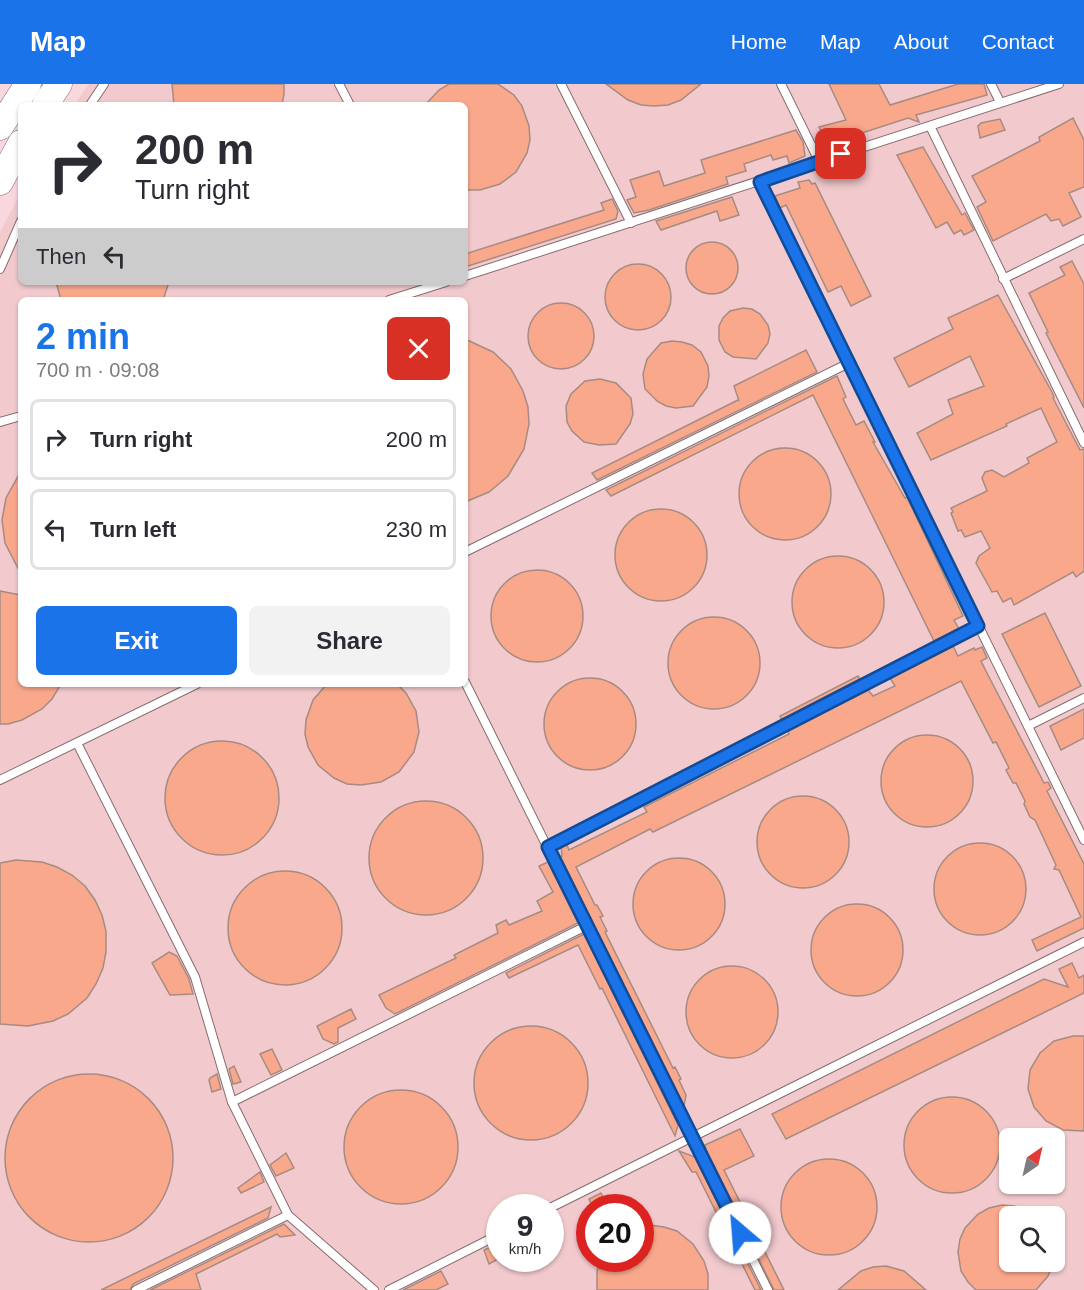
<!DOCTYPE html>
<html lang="en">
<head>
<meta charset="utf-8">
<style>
  body { margin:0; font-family:Arial,sans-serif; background:#f2f2f3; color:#2b2b33; height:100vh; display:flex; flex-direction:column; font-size:22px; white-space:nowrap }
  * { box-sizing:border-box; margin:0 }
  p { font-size:20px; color:#7c7c81 }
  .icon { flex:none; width:33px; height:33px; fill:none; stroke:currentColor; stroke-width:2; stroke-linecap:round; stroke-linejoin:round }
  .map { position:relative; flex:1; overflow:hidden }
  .drawer { position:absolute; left:18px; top:213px; width:450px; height:390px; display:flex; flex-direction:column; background:#fff; border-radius:9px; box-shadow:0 2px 4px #0004 }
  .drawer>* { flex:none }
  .guide { position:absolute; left:18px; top:18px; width:450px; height:183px; border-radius:9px; box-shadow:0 2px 4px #0004; background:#fff; color:#2b2b33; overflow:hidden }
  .needle { width:39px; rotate:34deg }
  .tools { position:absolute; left:999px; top:1044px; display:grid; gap:12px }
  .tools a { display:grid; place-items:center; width:66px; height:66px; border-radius:9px; background:#fff; box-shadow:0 2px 4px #0004; font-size:30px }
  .speed { position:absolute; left:486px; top:1110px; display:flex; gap:12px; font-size:30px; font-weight:700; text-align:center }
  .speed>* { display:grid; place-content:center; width:78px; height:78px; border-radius:50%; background:#fff; box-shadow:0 2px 4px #0004; line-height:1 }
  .speed small { font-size:15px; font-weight:400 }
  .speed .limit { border:9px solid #d22; background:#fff; color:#111 }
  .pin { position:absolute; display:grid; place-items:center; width:51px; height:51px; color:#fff; margin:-26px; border-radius:12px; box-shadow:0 3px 9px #0006 }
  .me { position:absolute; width:66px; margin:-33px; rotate:333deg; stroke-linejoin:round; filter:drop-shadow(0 0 4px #0008) }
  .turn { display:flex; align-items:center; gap:21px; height:126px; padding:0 18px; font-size:27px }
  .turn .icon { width:78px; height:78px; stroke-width:2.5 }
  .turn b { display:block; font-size:42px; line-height:51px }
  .then { display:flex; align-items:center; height:57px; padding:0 18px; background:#0003; gap:12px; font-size:22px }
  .round { display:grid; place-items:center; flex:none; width:63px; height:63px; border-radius:9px; background:#f2f2f3 }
  .summary { display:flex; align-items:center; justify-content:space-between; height:102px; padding:0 18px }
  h1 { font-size:36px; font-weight:700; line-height:45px; color:#1a73e8 }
  .action { display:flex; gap:12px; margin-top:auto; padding:12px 18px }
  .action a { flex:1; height:69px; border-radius:9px; background:#1a73e8; color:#fff; font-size:24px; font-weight:700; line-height:69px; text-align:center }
  .action a+a { background:#f2f2f3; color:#2b2b33 }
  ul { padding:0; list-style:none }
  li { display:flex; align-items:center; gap:18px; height:81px; margin:0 12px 9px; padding:0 6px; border:3px solid #e1e1e2; border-radius:9px }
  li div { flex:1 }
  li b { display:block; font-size:22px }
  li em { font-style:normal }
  header { display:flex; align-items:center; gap:36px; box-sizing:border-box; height:84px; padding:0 30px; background:#1a73e8; color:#fff }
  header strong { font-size:28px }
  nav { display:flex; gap:33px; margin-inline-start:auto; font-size:21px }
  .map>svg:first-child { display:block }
  .built { fill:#f2cace; fill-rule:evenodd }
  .building { fill:#faa88b; stroke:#a68b82; stroke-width:1.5 }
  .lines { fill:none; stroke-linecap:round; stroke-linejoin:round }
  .service-casing { stroke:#876c6f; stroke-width:10 }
  .primary-casing { stroke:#876c6f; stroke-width:27 }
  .service { stroke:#fff; stroke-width:8 }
  .primary { stroke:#fff; stroke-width:26 }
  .route-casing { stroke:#114b97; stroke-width:15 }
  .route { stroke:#1a73e8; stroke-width:10 }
</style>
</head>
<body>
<header>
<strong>Map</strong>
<nav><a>Home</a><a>Map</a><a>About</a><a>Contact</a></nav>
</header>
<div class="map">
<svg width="1084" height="1206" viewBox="0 0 1084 1206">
  <rect width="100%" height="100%" fill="#f8d8dc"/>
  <!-- built -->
  <path class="built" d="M89,0H1084V1206H0V148L21,108V198H465V21H74ZM21,216H465V600H21ZM1010,1054H1054V1100H1010ZM500,1124H550V1174H500ZM590,1124H640V1174H590ZM1010,1132H1054V1178H1010Z"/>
  <!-- building -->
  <g class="building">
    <polygon points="172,0 284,0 284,10 282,21 174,21"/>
    <polygon points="449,0 498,0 514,11 522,22 529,42 530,56 527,69 516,88 500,100 480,106 465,106 465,21 425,21 439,6"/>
    <polygon points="606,0 701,0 681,16 668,21 654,22 641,21 628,16"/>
    <polygon points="829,0 879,0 890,21 958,0 984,0 987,11 916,31 919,38 908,34 828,60 819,43 846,36"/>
    <polygon points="1073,34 1084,56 1084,103 1069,109 1081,133 1063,142 1059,135 1051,137 1046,130 993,157 977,123 986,118 972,92 1040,57 1039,53"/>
    <polygon points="1000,35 1005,46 980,54 978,42 981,39"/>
    <polygon points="796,46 803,58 805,72 789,79 787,72 773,76 771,71 744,80 746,87 726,93 728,100 649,126 634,129 627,116 636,113 630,96 659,87 664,102 705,89 701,76"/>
    <polygon points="923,63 962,131 965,129 974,146 964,151 961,146 954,150 947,138 936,144 897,71"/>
    <polygon points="809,96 812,100 815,99 871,212 851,222 841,202 828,208 786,121 780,124 775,112 800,104 798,98"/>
    <polygon points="732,113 739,131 720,137 717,127 661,146 656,137"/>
    <polygon points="612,115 618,127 616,135 465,183 465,170 604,126 601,119"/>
    <circle cx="712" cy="184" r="26"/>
    <polygon points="1072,177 1084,200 1084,324 1046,249 1048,248 1029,209 1065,191 1060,183"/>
    <circle cx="638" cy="213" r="33"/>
    <polygon points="56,198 169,198 163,216 61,216"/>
    <polygon points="998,211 1052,308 1054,313 1053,314 1080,366 1084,365 1084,487 1076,493 1073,488 1014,521 1011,514 1003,518 997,507 992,508 976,479 979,472 990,464 981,447 965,453 961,446 958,447 951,429 953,428 951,424 987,407 982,394 985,388 992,386 1004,393 1029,379 1027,374 1057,358 1041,324 1006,340 1007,342 931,376 917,349 953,330 948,316 984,302 970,272 909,303 894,274 953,245 948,234"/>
    <circle cx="561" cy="252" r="33"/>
    <polygon points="743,224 752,225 760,230 768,241 770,250 768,259 756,275 733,273 725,268 719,256 719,242 723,234 730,227"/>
    <polygon points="465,255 493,268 511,285 523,307 528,323 529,340 524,365 508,392 489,408 465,418"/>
    <polygon points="672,257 682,258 692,261 701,268 708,282 709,292 707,303 693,322 676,324 666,322 657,317 645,305 643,290 647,275 661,259"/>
    <polygon points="806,266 817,288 597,396 592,389 738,316 739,317 734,302"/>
    <polygon points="837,292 846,313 843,315 856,341 864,337 875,358 873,358 905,414 907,413 963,532 954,536 959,545 934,557 813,311 611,412 606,406"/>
    <polygon points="600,295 616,299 631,314 633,330 630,340 616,360 599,361 584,358 572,347 567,338 566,322 571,310 585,297"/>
    <circle cx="785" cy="410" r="46"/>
    <polygon points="21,387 21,490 5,459 2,436 6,414"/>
    <circle cx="661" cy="471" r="46"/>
    <circle cx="838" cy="518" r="46"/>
    <circle cx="537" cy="532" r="46"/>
    <polygon points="0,507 21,511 21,600 61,600 52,615 42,625 22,636 8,640 0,640"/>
    <polygon points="1045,529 1081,602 1039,623 1002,550"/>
    <circle cx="714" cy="579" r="46"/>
    <polygon points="953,562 958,572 974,564 975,566 982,563 987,574 981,577 989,593 1044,699 1048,698 1051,704 1047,707 1084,780 1084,844 1037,867 1032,856 1081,833 1059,786 1054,785 1056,781 1035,736 1030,733 1024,720 1025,717 1016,699 1013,699 1006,686 1009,684 996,658 993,659 961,597 653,748 650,745 576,783 595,821 597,821 603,832 600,833 607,847 605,848 673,984 675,983 681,995 679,996 686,1011 684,1022 559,773 562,772 561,763 567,761 569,766 647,728 644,723 789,650 788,647 868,606 873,612 895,602 890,594"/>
    <polygon points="858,592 860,595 782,636 780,632"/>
    <circle cx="590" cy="640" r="46"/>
    <polygon points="327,600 397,600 406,609 416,627 419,648 414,668 399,688 381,698 361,701 347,700 334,694 318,681 308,663 305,650 306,636 313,616"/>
    <polygon points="1084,625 1084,654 1061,666 1050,642"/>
    <circle cx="927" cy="697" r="46"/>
    <circle cx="222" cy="714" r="57"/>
    <circle cx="803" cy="758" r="46"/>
    <circle cx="426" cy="774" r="57"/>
    <circle cx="980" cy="805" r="46"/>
    <circle cx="679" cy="820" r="46"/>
    <polygon points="16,776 42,778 57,783 72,791 85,802 95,816 102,831 106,847 106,868 103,884 96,900 87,914 68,930 53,937 28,942 0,940 0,779"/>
    <polygon points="548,778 578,839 395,930 386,924 379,911 456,874 454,871 498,849 496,841 506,836 509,841 542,827 537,817 553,808 539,782"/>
    <circle cx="285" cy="844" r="57"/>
    <circle cx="857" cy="866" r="46"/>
    <polygon points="584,850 678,1041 675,1052 602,904 600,905 578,861 509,894 506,889"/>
    <polygon points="169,868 177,872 189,895 193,910 170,911 152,879"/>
    <polygon points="1072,879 1079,894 1084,891 1084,909 786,1055 772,1030 1044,895 1068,903 1059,885"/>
    <circle cx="732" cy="928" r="46"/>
    <polygon points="351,925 356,935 338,944 338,958 334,960 323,955 317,942"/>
    <circle cx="531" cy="999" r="57"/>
    <polygon points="1073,952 1084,952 1084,1047 1063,1046 1046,1037 1034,1023 1028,1005 1030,986 1040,969 1054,957"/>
    <polygon points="272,965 282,986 271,991 260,970"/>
    <polygon points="234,982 241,998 233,1000 229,985"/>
    <polygon points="217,990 221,1005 212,1008 209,996 210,994"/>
    <circle cx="89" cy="1074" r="84"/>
    <circle cx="401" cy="1063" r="57"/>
    <circle cx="952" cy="1061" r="48"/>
    <polygon points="740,1045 754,1072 724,1086 784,1206 774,1206 706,1068 705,1061"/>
    <polygon points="679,1067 695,1073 761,1206 755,1206 696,1088 692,1088"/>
    <polygon points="286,1069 294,1084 276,1092 270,1081"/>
    <circle cx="829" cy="1123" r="48"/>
    <polygon points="260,1088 264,1098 241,1109 238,1104"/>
    <polygon points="601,1109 609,1124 593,1124 589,1115"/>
    <polygon points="1002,1121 1014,1122 1042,1129 1041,1132 1010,1132 1010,1178 1054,1178 1048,1192 1036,1206 976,1206 968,1198 961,1187 958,1168 960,1155 965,1144 978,1130 989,1124"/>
    <polygon points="271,1123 268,1134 133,1200 130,1206 101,1206"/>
    <polygon points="284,1140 295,1151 280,1153 277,1150 196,1190 201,1206 150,1206"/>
    <polygon points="650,1141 664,1143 677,1147 693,1160 704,1177 708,1190 708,1206 597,1206 597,1187 601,1174 640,1174 640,1142"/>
    <polygon points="496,1161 500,1167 500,1174 489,1180 484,1166"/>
    <polygon points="886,1182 904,1187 926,1206 838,1206 861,1187 873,1183"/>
    <polygon points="441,1187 448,1200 436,1206 403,1206"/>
  </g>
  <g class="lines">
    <!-- service casing -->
    <g class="service-casing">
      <g id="service">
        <polyline points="339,0 350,21"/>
        <polyline points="561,0 631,139"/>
        <polyline points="781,0 819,77"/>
        <polyline points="991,0 1000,18"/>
        <polyline points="90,21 104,0"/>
        <polyline points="930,42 1084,359"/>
        <polyline points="760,98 1084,756"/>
        <polyline points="0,185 21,137"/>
        <polyline points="465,192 1059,0"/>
        <polyline points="1003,195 1084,155"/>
        <polyline points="389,216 446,198"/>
        <polyline points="0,338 21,332"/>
        <polyline points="465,468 849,279"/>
        <polyline points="465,598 768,1206"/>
        <polyline points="1028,642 1084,614"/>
        <polyline points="77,659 195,893 232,1018 288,1131 374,1206"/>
        <polyline points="0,696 197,600"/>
        <polyline points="548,763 978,542"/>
        <polyline points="232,1018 586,842"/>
        <polyline points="550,1124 1084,858"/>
        <polyline points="136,1206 288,1131"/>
        <polyline points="389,1206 500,1150"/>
      </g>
    </g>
    <!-- primary casing -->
    <g class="primary-casing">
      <g id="primary">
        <polyline points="45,21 59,0"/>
        <polyline points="0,43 28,0"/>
        <polyline points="0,98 21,59"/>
      </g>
    </g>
    <!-- service -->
    <use href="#service" class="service"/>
    <!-- primary -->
    <use href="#primary" class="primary"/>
  </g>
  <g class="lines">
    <!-- route casing -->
    <g class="route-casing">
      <polyline id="route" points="740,1149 548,763 978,542 760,98 841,70"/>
    </g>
    <!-- route -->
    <use href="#route" class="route"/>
  </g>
</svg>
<div class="tools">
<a><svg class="needle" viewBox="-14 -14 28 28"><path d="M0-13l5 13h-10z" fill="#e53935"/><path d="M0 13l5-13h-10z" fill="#7c7c81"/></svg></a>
<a><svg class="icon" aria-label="search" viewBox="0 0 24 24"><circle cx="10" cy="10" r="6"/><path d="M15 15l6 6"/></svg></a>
</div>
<div class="speed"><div>9<small>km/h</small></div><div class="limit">20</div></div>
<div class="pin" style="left:841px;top:70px;background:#d93025"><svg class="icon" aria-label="arrive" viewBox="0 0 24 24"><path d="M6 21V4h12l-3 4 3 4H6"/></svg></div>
<svg class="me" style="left:740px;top:1149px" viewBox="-20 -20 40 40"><circle r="19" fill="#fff"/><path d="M0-13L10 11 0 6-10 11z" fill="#1a73e8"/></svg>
<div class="guide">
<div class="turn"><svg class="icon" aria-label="right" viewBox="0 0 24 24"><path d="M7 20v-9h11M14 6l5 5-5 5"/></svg><div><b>200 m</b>Turn right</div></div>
<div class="then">Then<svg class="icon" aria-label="left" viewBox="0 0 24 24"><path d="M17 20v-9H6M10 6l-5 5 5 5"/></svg></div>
</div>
<section class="drawer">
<div class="summary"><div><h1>2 min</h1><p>700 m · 09:08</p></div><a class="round" style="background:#d93025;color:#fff"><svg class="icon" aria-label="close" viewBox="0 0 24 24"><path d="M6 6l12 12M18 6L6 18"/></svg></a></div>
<ul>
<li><svg class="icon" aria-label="right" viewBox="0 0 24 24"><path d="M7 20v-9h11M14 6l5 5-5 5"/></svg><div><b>Turn right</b></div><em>200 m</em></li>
<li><svg class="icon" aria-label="left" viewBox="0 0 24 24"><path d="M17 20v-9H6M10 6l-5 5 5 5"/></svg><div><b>Turn left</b></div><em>230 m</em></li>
</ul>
<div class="action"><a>Exit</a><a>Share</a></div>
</section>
</div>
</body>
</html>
